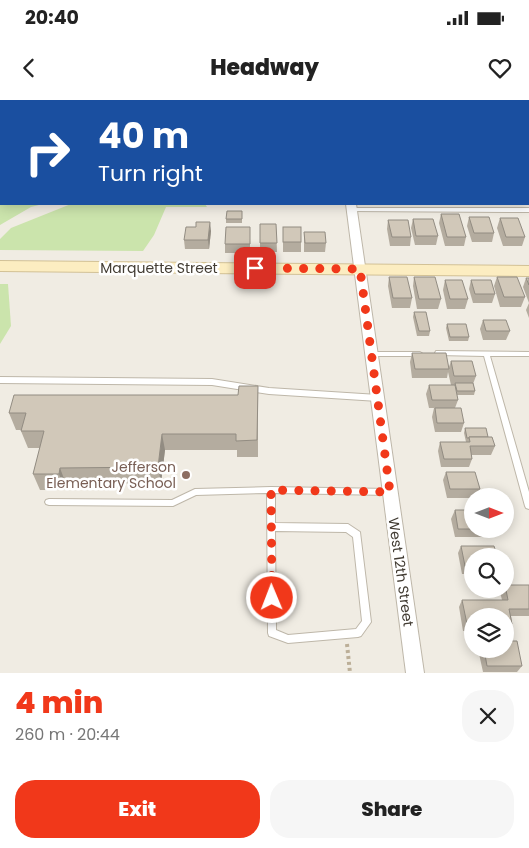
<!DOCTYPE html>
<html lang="en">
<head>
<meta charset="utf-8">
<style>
  body { margin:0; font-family:Poppins,sans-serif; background:#f6f6f6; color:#222; height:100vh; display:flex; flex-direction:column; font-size:19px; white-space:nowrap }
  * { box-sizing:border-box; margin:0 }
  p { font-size:16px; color:#767676 }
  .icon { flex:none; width:28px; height:28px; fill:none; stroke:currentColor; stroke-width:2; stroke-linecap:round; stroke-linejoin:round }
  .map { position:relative; height:573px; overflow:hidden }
  .drawer { display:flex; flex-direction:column; background:#fff; flex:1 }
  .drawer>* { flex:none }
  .hud { position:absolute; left:0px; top:0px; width:530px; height:105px; box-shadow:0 2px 12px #0003; background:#1a4fa0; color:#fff; overflow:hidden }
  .needle { width:32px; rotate:90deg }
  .buttons { position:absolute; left:464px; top:388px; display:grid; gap:10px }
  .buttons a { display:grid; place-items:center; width:50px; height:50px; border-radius:50%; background:#fff; box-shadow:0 2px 12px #0003; font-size:25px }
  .pin { position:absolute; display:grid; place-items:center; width:42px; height:42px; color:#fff; margin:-21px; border-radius:10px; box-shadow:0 2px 8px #0006 }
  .me { position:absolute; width:55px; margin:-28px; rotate:359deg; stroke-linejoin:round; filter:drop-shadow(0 0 4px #0008) }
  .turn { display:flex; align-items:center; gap:18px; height:105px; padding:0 15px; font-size:22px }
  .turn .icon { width:65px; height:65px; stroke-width:2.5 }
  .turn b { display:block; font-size:35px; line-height:42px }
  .round { display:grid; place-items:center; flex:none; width:52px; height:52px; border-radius:20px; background:#f6f6f6 }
  .overview { display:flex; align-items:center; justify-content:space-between; height:85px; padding:0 15px }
  h1 { font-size:30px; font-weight:800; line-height:38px; color:#f1381a }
  .primary-button { display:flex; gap:10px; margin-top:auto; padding:10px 15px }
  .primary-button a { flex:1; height:58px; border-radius:20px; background:#f1381a; color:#fff; font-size:20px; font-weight:800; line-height:58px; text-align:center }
  .primary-button a+a { background:#f6f6f6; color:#222 }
  .status { display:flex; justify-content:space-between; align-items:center; height:35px; padding:0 25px; background:#fff; direction:ltr }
  .status svg { height:14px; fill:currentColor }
  header { display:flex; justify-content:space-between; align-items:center; height:65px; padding:0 15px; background:#fff; font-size:22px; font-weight:800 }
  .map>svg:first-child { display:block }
  .green { fill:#cbe4ac }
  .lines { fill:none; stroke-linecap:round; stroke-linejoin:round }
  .lane-casing { stroke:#beb7a9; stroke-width:2 }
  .street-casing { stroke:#beb7a9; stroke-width:2 }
  .secondary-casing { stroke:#d2c196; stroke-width:2 }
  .path { stroke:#bcaf98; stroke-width:4; stroke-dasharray:3 3; stroke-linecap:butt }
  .lane { fill:#fff; fill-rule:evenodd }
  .street { fill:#fff; fill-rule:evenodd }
  .secondary { fill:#fcedc1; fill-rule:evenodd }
  .wall { fill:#b4ac9f }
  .shaded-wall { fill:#928c82 }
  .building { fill:#d1c8b9; stroke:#928c82 }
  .route { stroke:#f1381a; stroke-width:9; stroke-dasharray:0 16.2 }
  .education-dot { fill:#8d6e63; stroke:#fff; stroke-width:2 }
  .labels { text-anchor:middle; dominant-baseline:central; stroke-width:5; stroke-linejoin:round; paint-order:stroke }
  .street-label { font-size:14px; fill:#423c33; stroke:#fff }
  .education-label { font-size:14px; fill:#785e54; stroke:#fff; text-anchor:end }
</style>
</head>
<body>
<div class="status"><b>20:40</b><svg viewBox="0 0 49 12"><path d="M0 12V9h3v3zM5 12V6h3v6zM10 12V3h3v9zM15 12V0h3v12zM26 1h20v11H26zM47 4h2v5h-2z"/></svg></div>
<header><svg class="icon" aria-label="back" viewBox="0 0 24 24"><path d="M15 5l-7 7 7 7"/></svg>Headway<svg class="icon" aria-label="heart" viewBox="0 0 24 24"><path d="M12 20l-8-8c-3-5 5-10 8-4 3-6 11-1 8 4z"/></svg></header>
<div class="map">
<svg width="529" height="573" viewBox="0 0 529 573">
  <rect width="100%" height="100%" fill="#f0ece3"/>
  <!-- green -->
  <g class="green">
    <polygon points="0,0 97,0 1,1 1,104 43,104 31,107 0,125"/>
    <polygon points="71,104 205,104 207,107 166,107 154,135 143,151 0,150 0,139 11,128"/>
    <polygon points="0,184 8,184 11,226 0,244"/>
  </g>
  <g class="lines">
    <!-- lane casing -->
    <g class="lane-casing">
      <g id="lane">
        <rect x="426" y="0" width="4" height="1"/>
        <polygon points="352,108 529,108 529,112 350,111 350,109"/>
        <polygon points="436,251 529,252 529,256 490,256 529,392 529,409 526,408 525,406 484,256 438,255 436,255 435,253"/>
        <polygon points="371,252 420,252 423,254 420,256 373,256 370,254"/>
        <polygon points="0,277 212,279 269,288 378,295 380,296 381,298 380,300 378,301 269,294 212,285 0,283"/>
        <path d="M271,387L390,389L393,390L394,392L393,394L390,395L275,393V423L348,424L360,432L371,522L361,536L358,537L288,543L269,536L268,533L267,393L196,395L173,406L49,405L46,404L45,402L46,400L49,399L172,400L195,389ZM275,431L346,432L353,437L362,521L356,529L288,535L276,530Z"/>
      </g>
    </g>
    <!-- street casing -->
    <g class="street-casing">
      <g id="street">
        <rect x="334" y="0" width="8" height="1"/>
        <rect x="514" y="0" width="8" height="1"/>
        <polygon points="346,104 356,104 424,573 406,573"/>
      </g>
    </g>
    <!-- secondary casing -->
    <g class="secondary-casing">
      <polygon id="secondary" points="0,161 529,166 529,176 0,171"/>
    </g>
    <!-- path -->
    <polyline class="path" points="347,544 350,573"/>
    <!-- lane -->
    <use href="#lane" class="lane"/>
    <!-- street -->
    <use href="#street" class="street"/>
    <!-- secondary -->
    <use href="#secondary" class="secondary"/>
  </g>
  <!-- wall -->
  <g class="wall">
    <rect x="378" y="0" width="15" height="1"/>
    <polygon points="242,111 242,123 226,123 226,119"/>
    <polygon points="441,114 466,137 464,146 445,146 439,123"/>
    <polygon points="469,117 494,133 492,142 472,142 467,126"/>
    <polygon points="500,118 525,137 522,146 503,146 497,128"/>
    <polygon points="413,119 438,136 436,145 415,145 411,128"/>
    <polygon points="388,120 411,137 410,146 390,146 387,129"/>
    <polygon points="260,124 276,124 277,152 260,152"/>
    <polygon points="196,127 211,131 209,149 185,149 184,140"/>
    <polygon points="250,127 250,153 225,153 225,144"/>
    <polygon points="283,127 301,142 301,152 283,152"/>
    <polygon points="304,132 326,143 325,152 304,152"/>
    <polygon points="389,177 412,198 410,208 392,208 388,186"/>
    <polygon points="414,177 441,199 438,209 417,209 413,186"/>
    <polygon points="497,177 525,197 521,207 500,207 494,186"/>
    <polygon points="526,178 529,178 529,218 526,210 529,203 523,187"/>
    <polygon points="445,180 468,199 465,209 447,209 443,190"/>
    <polygon points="471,180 495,194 492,203 473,203 469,189"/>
    <polygon points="414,212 430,231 429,236 417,236 413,217"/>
    <polygon points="483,220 510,231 506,240 483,240 480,229"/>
    <polygon points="447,224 469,237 468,241 449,241 446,228"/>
    <polygon points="412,253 449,267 451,261 476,276 473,284 475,291 474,295 457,295 458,300 455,308 464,323 461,332 435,332 432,317 434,308 429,308 426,294 429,285 451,285 448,272 447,278 412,278 410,262"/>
    <polygon points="258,286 258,357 237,357 237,350 165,350 161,383 66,384 65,390 40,390 33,374 40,348 28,348 21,331 22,330 16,330 9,313 238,295"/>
    <polygon points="465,328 488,337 495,346 491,355 472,355 472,359 469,367 441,367 438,351 440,342 467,342 466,342 464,333"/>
    <polygon points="446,372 480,389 477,396 472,396 472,398 447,398 443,380"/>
    <polygon points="505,409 511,420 509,424 505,424"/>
    <polygon points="455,410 489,429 486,437 455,437 451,419"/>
    <polygon points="461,446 472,456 472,474 462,474 458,453"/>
    <polygon points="505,485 529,485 529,516 511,516 512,524 508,531 505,531 505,516 472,516 472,531 463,531 459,507 462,500 502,500 500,492 502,489 505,489"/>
    <polygon points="478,549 505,549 522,566 517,572 483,572"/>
  </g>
  <!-- shaded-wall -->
  <g class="shaded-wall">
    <polygon points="210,122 211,131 209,149 208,140"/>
    <polygon points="162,334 165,350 161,383 158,367"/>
    <polygon points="60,368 66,384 65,390 59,374"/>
  </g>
  <!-- building -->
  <g class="building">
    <polygon points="296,0 323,0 323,1 297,1"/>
    <polygon points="227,111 242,111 242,119 226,119"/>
    <polygon points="441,114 459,114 466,137 447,137"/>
    <polygon points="469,117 489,117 494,133 474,133"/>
    <polygon points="500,118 518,118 525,137 506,137"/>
    <polygon points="413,119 433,119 438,136 416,136"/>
    <polygon points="388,120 408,120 411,137 392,137"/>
    <polygon points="196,122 210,122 208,140 184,140 186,127 196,127"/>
    <polygon points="260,124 276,124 277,143 260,143"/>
    <polygon points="226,127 250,127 250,144 225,144"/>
    <rect x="283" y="127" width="18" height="15"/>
    <polygon points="304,132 325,132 326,143 305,143"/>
    <polygon points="389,177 407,177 412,198 393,198"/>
    <polygon points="414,177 435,177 441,199 419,199"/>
    <polygon points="497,177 517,177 525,197 504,197"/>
    <polygon points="526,178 529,178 529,185"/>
    <polygon points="445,180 462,180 468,199 450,199"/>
    <polygon points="471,180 491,180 495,194 475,194"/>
    <polygon points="414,212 426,212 430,231 419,231"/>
    <polygon points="483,220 506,220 510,231 486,231"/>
    <polygon points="447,224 466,224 469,237 450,237"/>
    <polygon points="412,253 446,253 449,269 415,269"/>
    <polygon points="451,261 472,261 476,276 454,276"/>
    <polygon points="455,283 473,283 475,291 457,291"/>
    <polygon points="429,285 455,285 458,300 432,300"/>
    <polygon points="239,286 258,286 257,340 236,341 236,334 162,334 158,367 60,368 59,374 33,374 44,331 21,331 26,313 9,313 14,295 238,295"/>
    <polygon points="435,308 461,308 464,323 437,323"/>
    <polygon points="465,328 486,328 488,337 469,337 469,338 467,338"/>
    <polygon points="469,337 492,337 495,346 470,346 472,359 444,359 440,342 470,342"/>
    <polygon points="446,372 475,372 480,389 450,389"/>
    <polygon points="481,394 503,394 504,396 482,396"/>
    <polygon points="505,409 508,409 511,420 505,420"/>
    <polygon points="455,410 472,410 472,429 458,429"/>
    <polygon points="461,446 494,446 497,456 472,456 472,466 465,466"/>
    <polygon points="505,485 529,485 529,509 509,509 512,524 505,524 505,516 472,516 472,524 467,524 462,500 508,500"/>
    <polygon points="505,541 517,541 522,566 487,566 484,549 505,549"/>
  </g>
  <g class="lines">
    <!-- route -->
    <polyline class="route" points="255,168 360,169 390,392 271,390 272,498"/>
  </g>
  <!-- markers -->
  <circle class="education-dot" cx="186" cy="375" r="5"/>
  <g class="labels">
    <!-- street labels -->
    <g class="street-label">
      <text x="159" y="168">Marquette Street</text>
      <text transform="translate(401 472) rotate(82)">West 12th Street</text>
    </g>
    <!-- education labels -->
    <g class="education-label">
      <text x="176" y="367">Jefferson<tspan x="176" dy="16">Elementary School</tspan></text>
    </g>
  </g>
</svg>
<div class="buttons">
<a><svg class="needle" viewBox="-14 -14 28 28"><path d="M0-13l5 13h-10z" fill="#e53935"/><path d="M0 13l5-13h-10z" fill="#767676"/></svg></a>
<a><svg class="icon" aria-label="search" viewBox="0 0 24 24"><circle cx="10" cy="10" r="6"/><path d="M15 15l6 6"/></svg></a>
<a><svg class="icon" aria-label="layers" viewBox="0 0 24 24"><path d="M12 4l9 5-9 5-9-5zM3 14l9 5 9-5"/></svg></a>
</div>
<div class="pin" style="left:255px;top:168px;background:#d93025"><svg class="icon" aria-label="arrive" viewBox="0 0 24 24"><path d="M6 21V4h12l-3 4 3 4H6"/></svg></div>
<svg class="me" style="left:272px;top:498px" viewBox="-20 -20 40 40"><circle r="17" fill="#f1381a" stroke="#fff" stroke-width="3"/><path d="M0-11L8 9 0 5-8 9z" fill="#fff"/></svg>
<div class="hud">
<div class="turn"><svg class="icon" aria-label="right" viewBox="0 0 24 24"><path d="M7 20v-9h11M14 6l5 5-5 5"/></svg><div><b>40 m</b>Turn right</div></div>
</div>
</div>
<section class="drawer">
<div class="overview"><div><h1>4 min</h1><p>260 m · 20:44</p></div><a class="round"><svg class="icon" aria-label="close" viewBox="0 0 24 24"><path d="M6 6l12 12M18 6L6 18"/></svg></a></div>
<div class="primary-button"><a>Exit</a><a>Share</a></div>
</section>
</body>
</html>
